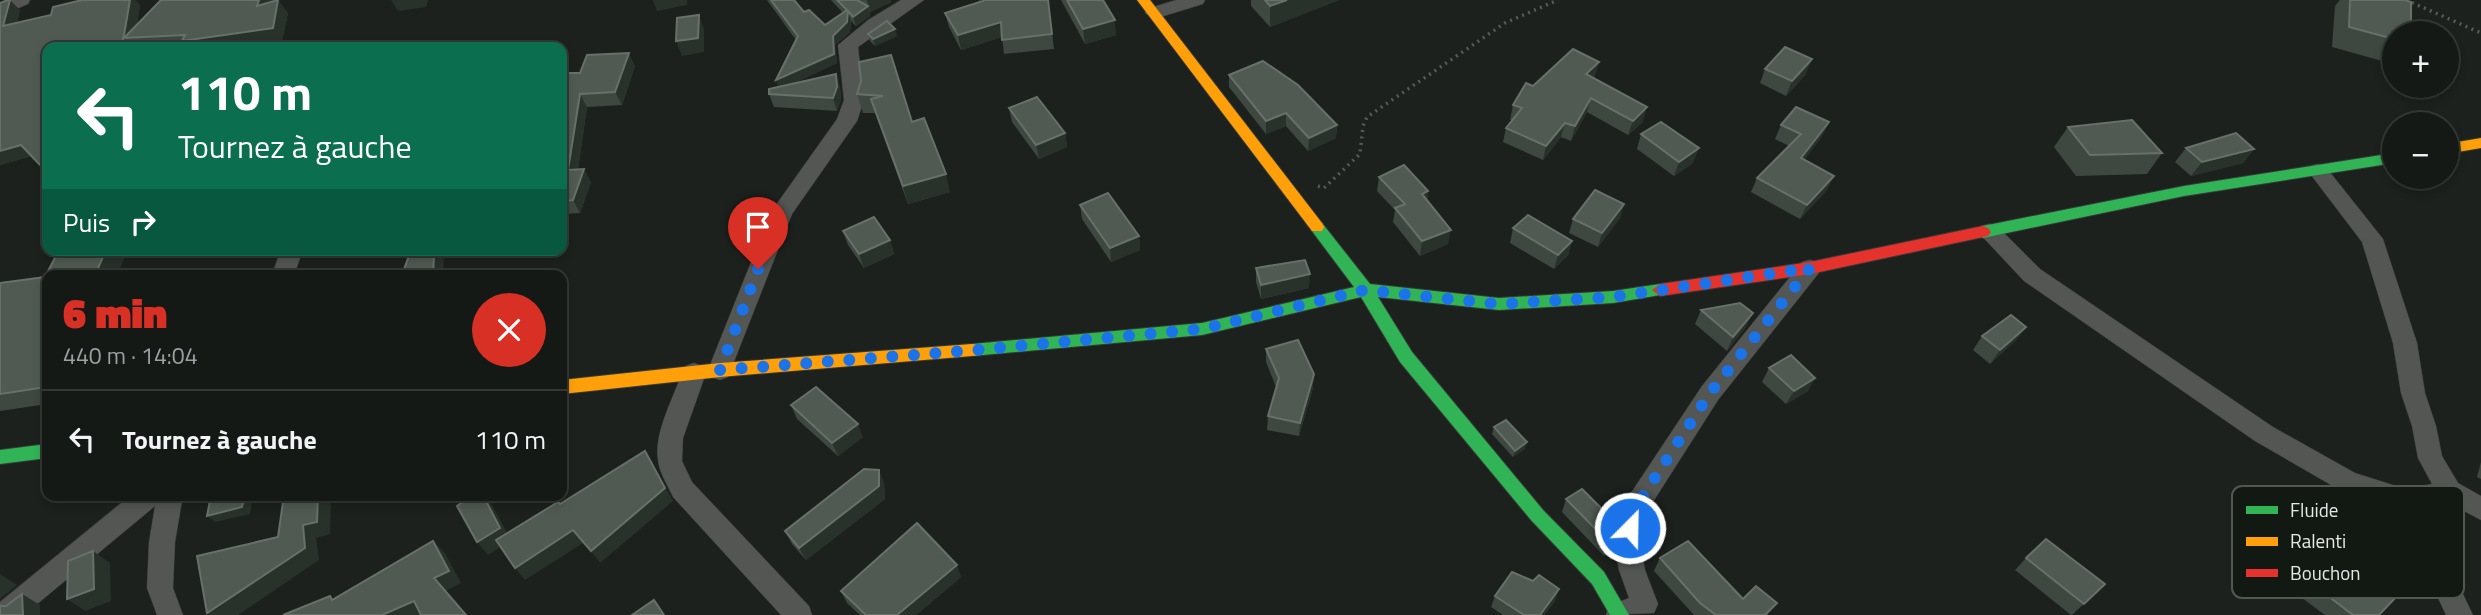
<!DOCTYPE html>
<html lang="fr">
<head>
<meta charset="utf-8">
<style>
  body { margin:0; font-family:"Titillium Web",sans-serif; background:#1e221f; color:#f1f3f6; height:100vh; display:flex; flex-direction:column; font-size:26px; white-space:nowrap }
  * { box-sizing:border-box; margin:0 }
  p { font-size:23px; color:#9da0a1 }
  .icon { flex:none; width:38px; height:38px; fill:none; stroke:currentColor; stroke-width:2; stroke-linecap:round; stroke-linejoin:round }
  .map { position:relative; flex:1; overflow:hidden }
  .drawer { position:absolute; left:42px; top:270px; width:525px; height:231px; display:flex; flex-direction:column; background:#151916; border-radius:14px; box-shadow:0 4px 10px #0003,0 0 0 2px #343835 }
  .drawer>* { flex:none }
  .hud { position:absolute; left:42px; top:42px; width:525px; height:214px; border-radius:14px; box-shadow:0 4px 10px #0003,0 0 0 2px #343835; background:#0b6e4f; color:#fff; overflow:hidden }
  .buttons { position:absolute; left:2382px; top:21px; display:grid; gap:14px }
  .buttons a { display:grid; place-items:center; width:77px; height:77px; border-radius:50%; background:#151916; box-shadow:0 4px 10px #0003,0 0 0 2px #343835; font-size:35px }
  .pin { position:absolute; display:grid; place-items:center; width:60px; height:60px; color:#fff; margin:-72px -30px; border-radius:50% 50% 50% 0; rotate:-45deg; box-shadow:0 0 7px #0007 }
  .pin .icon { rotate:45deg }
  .me { position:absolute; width:77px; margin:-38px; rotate:23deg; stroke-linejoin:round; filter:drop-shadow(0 0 5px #0008) }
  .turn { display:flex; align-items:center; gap:24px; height:147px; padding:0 21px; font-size:32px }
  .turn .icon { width:91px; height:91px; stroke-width:2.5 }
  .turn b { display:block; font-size:49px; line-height:60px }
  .then { display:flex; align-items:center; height:66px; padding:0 21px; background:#0003; gap:14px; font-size:26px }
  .round { display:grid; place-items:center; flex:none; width:74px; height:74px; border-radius:37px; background:#1e221f }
  .head { display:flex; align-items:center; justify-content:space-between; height:119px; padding:0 21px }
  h1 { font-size:42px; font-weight:800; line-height:52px; color:#d93025 }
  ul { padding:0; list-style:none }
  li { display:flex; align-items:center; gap:21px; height:98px; padding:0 21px; border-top:2px solid #343835 }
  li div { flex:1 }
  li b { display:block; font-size:26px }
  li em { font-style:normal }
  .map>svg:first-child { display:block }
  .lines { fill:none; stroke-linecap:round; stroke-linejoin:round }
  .street-casing { stroke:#373a37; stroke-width:1 }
  .fast-casing { stroke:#373a37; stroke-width:2 }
  .slow-casing { stroke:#373a37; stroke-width:2 }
  .jam-casing { stroke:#373a37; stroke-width:2 }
  .path { stroke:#575a58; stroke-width:3.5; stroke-dasharray:2 4.5; stroke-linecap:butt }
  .street { fill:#535653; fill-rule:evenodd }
  .fast { fill:#30b455; fill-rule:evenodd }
  .slow { fill:#ff9f0a; fill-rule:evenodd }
  .jam { fill:#e5322d; fill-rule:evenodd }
  .wall { fill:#3e4840 }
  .shaded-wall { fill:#29312b }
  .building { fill:#505952; stroke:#677069; stroke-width:2 }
  .route { stroke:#1a73e8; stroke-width:12; stroke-dasharray:0 21.6 }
  .key { fill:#121812; stroke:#515751; stroke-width:2 }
  .key-label { font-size:19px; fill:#e4e9e5 }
</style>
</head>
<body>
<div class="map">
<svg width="2481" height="615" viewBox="0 0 2481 615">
  <rect width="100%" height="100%" fill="#1c211d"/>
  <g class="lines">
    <!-- street casing -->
    <g class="street-casing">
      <g id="street">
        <polygon points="6,0 30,0 28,4 0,16 0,3"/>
        <polygon points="901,0 924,0 858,47 864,100 857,121 792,214 728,377 720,380 712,377 708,370 771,212 837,119 844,100 838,45 868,20"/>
        <polygon points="1176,0 1205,0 1203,4 1154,19 1145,13 1147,9"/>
        <polygon points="2318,164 2325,166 2383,239 2417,343 2425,393 2436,426 2442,456 2458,483 2481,496 2481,520 2447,502 2426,507 2450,567 2473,615 2446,615 2425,570 2401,509 2338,489 2255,441 2024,281 1978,232 1981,226 1989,224 1997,226 2040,269 2273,427 2355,473 2396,486 2410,488 2432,484 2418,458 2412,426 2401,393 2393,343 2362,242 2308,171 2311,166"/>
        <polygon points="281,250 303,250 294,275 272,275"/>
        <polygon points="1810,260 1818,262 1821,268 1818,274 1718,400 1644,516 1640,543 1645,570 1658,604 1654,613 1606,615 1609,606 1629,598 1619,570 1614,543 1623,505 1702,386 1802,262"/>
        <path d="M694,363L702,366L706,373L683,438L682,461L692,482L809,606L812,615H781L673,497C668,486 659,472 658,460C654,432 673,399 682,373L686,366Z"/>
        <polygon points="131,495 183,495 175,542 173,588 183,615 157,615 147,588 149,542 155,506 24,615 0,615 0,602"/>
      </g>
    </g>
    <!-- fast casing -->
    <g class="fast-casing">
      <g id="fast">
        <polygon points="2394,153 2394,163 2184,196 1983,238 1975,232 1983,226 2184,186"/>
        <polygon points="1317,221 1322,223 1370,284 1499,298 1613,291 1660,284 1666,286 1668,290 1666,294 1613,303 1499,310 1378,297 1412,352 1543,510 1604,572 1629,615 1610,615 1592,584 1531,520 1400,362 1361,297 1202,335 972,356 966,355 964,350 966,345 972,344 1202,323 1354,287 1312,231 1310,227"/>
        <polygon points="47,444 47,458 0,464 0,450"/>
      </g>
    </g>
    <!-- slow casing -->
    <g class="slow-casing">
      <g id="slow">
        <polygon points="1137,0 1150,0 1322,223 1324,227 1322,231 1312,231"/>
        <polygon points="2481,138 2481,148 2446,154 2446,144"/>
        <polygon points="972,344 978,345 980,350 978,355 972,356 720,377 562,394 562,380 720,363"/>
      </g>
    </g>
    <!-- jam casing -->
    <g class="jam-casing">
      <polygon id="jam" points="1983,226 1988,228 1991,232 1988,236 1810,274 1660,296 1652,290 1660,284 1810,262"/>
    </g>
    <!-- path -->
    <g class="path">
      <polyline points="2406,0 2481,33"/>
      <polyline points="1318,186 1324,188 1360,154 1363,126 1367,117 1505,23 1558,0"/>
    </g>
    <!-- street -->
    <use href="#street" class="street"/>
    <!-- fast -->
    <use href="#fast" class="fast"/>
    <!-- slow -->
    <use href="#slow" class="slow"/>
    <!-- jam -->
    <use href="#jam" class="jam"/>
  </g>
  <!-- wall -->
  <g class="wall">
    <polygon points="161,0 273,0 272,2 288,13 282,41 240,47 47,47 47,173 31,156 0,165 0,3 20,10 17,23 140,5 137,24"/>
    <polygon points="767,0 794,0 804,12 825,25 843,13 831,0 891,0 891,2 870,12 869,11 870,16 856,26 851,21 850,32 835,45 837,63 792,84 840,86 841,100 837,111 774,107 769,94 778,87 796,40"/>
    <polygon points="979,0 1048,0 1054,49 1004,54 1002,37 961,50 949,27 945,13 980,2"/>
    <polygon points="1061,0 1103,0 1116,35 1085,44"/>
    <polygon points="1251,0 1339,0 1270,27 1251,6"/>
    <polygon points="2340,0 2405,0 2394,33 2394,63 2393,64 2332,47 2335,6"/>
    <polygon points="868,34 897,36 875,46 870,41"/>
    <polygon points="635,66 622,105 587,107 578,169 591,182 580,213 562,214 562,73 580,73"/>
    <polygon points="1765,69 1806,74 1786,96 1760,83"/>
    <polygon points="1229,75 1337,125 1336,138 1308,151 1286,126 1266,134 1229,87"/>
    <polygon points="1595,76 1593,78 1643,122 1628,135 1587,112 1571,141 1561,137 1543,160 1503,142 1506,128 1512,120 1510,120 1513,105 1533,86"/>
    <polygon points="861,81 912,122 950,192 908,204 875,113 863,113 857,94"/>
    <polygon points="1009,108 1065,133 1067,147 1039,159 1012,122"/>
    <polygon points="1829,122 1822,136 1804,160 1827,190 1800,219 1751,192 1757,178 1789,146 1775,139 1781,125"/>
    <polygon points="2068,127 2162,153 2147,174 2076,176 2054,147"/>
    <polygon points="1641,134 1693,163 1674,176 1637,149"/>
    <polygon points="2186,148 2254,149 2243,163 2191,176 2175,162"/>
    <polygon points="1379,177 1428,191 1427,200 1448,244 1420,256 1393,222 1395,210 1377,191"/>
    <polygon points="1624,204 1620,218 1598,247 1569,233 1573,219"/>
    <polygon points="1080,205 1139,236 1140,250 1111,262 1082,219"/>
    <polygon points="1513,228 1572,241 1568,255 1554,269 1510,243"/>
    <polygon points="843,231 890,240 894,254 864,268 848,245"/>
    <polygon points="312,250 338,250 315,254"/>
    <polygon points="1256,268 1309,288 1261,299 1256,282"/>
    <polygon points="47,275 47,404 0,411 0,283 45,277"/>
    <polygon points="1701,310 1746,327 1727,351 1695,324"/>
    <polygon points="2026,327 2016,340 1990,364 1973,350 1982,336"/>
    <polygon points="1266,349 1313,388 1299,436 1267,430 1268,416 1276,387 1266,362"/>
    <polygon points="1769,368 1808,391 1786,404 1762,382"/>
    <polygon points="791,405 863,437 838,456 797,419"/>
    <polygon points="1494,427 1525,449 1513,457 1492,434"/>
    <polygon points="2481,462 2481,479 2477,477"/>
    <polygon points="884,483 885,499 806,560 792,544 785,531"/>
    <polygon points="2333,491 2365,514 2377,504 2411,559 2379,615 2325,615 2302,598 2334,563 2327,558 2339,544 2315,525 2319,502"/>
    <polygon points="1566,499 1618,538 1613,551 1604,556 1562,512"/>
    <polygon points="1660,558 1769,615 1694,615 1654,571"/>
    <polygon points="2026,558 2105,584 2072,615 2071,615 2015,570"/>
    <polygon points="961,577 916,615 860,615 847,603 841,591"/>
    <polygon points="1533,581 1555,601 1544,615 1503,615 1491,607 1495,596"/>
  </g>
  <!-- shaded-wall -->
  <g class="shaded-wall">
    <polygon points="10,0 20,10 13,37 3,26"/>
    <polygon points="125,0 136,0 140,5 135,37 124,38 132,47 97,47"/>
    <polygon points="259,0 273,0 266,19 257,6"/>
    <polygon points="278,0 288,13 282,41 240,47 187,47 182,41"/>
    <polygon points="391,0 428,0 426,7 398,11"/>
    <polygon points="653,0 687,0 687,5 657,11"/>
    <polygon points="867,0 891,0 891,2 870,12"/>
    <polygon points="1287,0 1339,0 1270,27 1270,6"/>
    <polygon points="868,6 870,16 856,26 853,17"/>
    <polygon points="848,11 851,21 850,32 835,45 837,63 779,90 776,80 833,36"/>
    <polygon points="699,15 704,29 704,52 682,56 676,41"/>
    <polygon points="1115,20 1116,35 1085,44 1083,29"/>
    <polygon points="1001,22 1003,37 961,50 958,35"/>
    <polygon points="895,29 897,36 875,46 873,39"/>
    <polygon points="629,53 635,66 622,105 615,92"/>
    <polygon points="1812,59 1806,74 1786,96 1792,81"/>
    <polygon points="1599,62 1595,76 1582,88 1586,74"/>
    <polygon points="836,74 840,86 841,100 837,111 833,98"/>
    <polygon points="580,94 587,107 576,183 568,170"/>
    <polygon points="1591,98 1587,112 1571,141 1575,126"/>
    <polygon points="1647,107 1643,122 1628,135 1633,121"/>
    <polygon points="1286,113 1286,126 1266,134 1266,121"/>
    <polygon points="1829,122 1822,136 1795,173 1801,158"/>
    <polygon points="1565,123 1561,137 1543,160 1546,146"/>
    <polygon points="1337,125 1336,138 1308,151 1309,138"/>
    <polygon points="1065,133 1067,147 1039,159 1036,145"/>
    <polygon points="21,145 32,156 0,165 0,151"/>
    <polygon points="1699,148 1693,163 1674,176 1679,162"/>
    <polygon points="2254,149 2243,163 2191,176 2202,162"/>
    <polygon points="47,165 47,173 42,167"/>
    <polygon points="584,169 591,182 580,213 573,200"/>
    <polygon points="946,174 950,192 908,204 903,186"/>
    <polygon points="1834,176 1827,190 1800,219 1807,205"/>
    <polygon points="1428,191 1426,205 1422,194"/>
    <polygon points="1624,204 1620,218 1598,247 1602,233"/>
    <polygon points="1451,230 1448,244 1420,256 1422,241"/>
    <polygon points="1139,236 1140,250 1111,262 1110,248"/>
    <polygon points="890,240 894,254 864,268 859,254"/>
    <polygon points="1572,241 1568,255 1554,269 1558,255"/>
    <polygon points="106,250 128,250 117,275 95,275"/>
    <polygon points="429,250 445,250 443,270 447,275 433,275 429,255"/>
    <polygon points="1310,274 1309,288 1261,299 1261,285"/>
    <polygon points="1753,313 1746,327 1727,351 1733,337"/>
    <polygon points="2026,327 2016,340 1990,364 2000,350"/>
    <polygon points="1314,374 1313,388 1299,436 1300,423"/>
    <polygon points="1815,378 1808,391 1786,404 1794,391"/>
    <polygon points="858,424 863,437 838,456 832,443"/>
    <polygon points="1527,442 1525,449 1513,457 1515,451"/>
    <polygon points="645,451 673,501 600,563 591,551"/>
    <polygon points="879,470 884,483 885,499 806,560 799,548"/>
    <polygon points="245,495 253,495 250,514 215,522 207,516"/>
    <polygon points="318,495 329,495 331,498 330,534 316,538 319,560 238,615 209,615 207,613 303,525"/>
    <polygon points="483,495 484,495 491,503 511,540 488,555 477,542"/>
    <polygon points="573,530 583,543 525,580 515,568"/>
    <polygon points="1618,538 1613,551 1604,556 1610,544"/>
    <polygon points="433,541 445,553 461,583 446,591 467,615 466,615 434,578"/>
    <polygon points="93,551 110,563 111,601 85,611 67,599"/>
    <polygon points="957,565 961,577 916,615 897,615"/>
    <polygon points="0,574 17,585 0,599"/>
    <polygon points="1559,589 1555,601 1544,615 1540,615"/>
    <polygon points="22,594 40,605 40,615 23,615"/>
    <polygon points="414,601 422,615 382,615"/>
  </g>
  <!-- building -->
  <g class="building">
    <polygon points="8,0 10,0 3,26 51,15 53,7 82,0 130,0 123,41 97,47 47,47 47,165 42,167 21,145 0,151 0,3"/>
    <polygon points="161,0 259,0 257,6 278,0 273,28 182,41 185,35 124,38"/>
    <polygon points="771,0 794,0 804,12 809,10 825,25 847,10 837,0 857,0 868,6 853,17 848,11 847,22 833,36 834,54 776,80 798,36"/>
    <polygon points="983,0 1048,0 1052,34 1002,40 1001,22 958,35 945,13 983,1"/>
    <polygon points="1067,0 1103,0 1115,20 1083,29"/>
    <polygon points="1265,0 1287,0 1270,6"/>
    <polygon points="2350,0 2405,0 2411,2 2411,33 2394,33 2394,39 2349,27"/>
    <polygon points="699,15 698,38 676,41 677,18"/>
    <polygon points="887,21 895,29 873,39 868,34"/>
    <polygon points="1785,47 1812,59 1792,81 1765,69"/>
    <polygon points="1573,49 1599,62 1586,74 1647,107 1633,121 1591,98 1575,126 1565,123 1546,146 1506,128 1522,108 1513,105 1526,83 1533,86"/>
    <polygon points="629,53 615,92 580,94 568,170 584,169 573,200 562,201 562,73 580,73 587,55"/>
    <polygon points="891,55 912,122 924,118 946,174 903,186 871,99 883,96 857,94 861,81 859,62"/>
    <polygon points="1263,61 1298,85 1337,125 1309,138 1286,113 1266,121 1229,75"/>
    <polygon points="836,74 837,87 833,98 769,94 769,89"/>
    <polygon points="1037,97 1065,133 1036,145 1009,108"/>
    <polygon points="1796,107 1829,122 1801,158 1834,176 1807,205 1757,178 1801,134 1781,125"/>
    <polygon points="2132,120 2162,153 2090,155 2068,127"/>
    <polygon points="1661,122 1699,148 1679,162 1641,134"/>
    <polygon points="2236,133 2254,149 2202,162 2186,148"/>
    <polygon points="1404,165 1428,191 1422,194 1451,230 1422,241 1395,208 1405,204 1379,177"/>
    <polygon points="1595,190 1624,204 1602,233 1573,219"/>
    <polygon points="1108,193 1139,236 1110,248 1080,205"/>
    <polygon points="1528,215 1572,241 1558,255 1513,228"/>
    <polygon points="874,217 890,240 859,254 843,231"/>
    <polygon points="59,250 106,250 95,275 47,275 47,387 0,394 0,283 45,277"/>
    <polygon points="411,250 429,250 429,255 434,256 433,275 402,275"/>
    <polygon points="1305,260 1310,274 1261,285 1256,268"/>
    <polygon points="1740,303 1753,313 1733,337 1701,310"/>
    <polygon points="2011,315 2026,327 2000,350 1982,336"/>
    <polygon points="1298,340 1314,374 1300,423 1268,416 1279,378 1266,349"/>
    <polygon points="1791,355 1815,378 1794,391 1769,368"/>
    <polygon points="816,387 858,424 832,443 791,405"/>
    <polygon points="1506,420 1527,442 1515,451 1494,427"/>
    <polygon points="645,451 665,488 591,551 573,530 515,568 496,540 558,502 560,504"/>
    <polygon points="864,469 879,470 879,486 799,548 785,531"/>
    <polygon points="1582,489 1618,525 1618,538 1610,544 1566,499"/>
    <polygon points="2333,491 2368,516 2377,504 2427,537 2411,559 2420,565 2396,593 2398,595 2379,615 2353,615 2316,587 2349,552 2341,547 2353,533 2329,514"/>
    <polygon points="211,495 245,495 242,507 207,516"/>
    <polygon points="284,495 318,495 317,522 303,525 305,548 207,613 197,556 278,537"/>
    <polygon points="472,495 483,495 500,528 477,542 457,506"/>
    <polygon points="917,523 957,565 897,615 866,615 841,591"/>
    <polygon points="2046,539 2105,584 2084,604 2026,558"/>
    <polygon points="433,541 449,571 434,578 466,615 421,615 414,601 382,615 283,615 330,596 332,600"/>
    <polygon points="1688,541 1743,599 1756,586 1777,603 1765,615 1716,615 1700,603 1660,558"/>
    <polygon points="93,551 94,589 67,599 68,561"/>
    <polygon points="1512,572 1533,581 1539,575 1559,589 1540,615 1524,615 1495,596"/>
    <polygon points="22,594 23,615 0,615 0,606 6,606"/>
    <polygon points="654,600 664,615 632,615"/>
  </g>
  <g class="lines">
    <!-- route -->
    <polyline class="route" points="758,269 720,370 977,350 1202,329 1365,290 1499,304 1613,297 1810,268 1710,393 1632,513 1630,528"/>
  </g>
  <!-- legend -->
  <rect x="2232" y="486" width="232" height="112" rx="10" class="key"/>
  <rect x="2246" y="506" width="32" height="8" fill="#30b455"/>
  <rect x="2246" y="537" width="32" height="9" fill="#ff9f0a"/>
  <rect x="2246" y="569" width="32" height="8" fill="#e5322d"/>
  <g class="key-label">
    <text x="2290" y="517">Fluide</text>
    <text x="2290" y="548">Ralenti</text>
    <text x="2290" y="580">Bouchon</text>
  </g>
</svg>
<div class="buttons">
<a>+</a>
<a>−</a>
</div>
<div class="pin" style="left:758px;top:269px;background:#d93025"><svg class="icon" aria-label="arrive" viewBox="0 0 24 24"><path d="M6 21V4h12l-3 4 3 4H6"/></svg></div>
<svg class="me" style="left:1630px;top:528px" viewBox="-20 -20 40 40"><circle r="17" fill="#1a73e8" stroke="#fff" stroke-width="3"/><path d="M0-11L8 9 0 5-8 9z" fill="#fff"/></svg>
<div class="hud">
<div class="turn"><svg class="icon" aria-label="left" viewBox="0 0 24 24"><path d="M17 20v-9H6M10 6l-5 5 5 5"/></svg><div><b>110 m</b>Tournez à gauche</div></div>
<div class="then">Puis<svg class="icon" aria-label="right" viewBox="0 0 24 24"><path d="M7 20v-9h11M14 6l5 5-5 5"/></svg></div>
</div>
<section class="drawer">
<div class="head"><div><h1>6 min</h1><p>440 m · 14:04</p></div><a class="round" style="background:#d93025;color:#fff"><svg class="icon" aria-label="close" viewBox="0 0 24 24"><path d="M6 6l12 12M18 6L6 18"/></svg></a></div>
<ul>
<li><svg class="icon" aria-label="left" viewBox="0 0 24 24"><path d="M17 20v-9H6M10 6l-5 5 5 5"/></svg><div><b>Tournez à gauche</b></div><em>110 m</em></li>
</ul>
</section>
</div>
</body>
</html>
